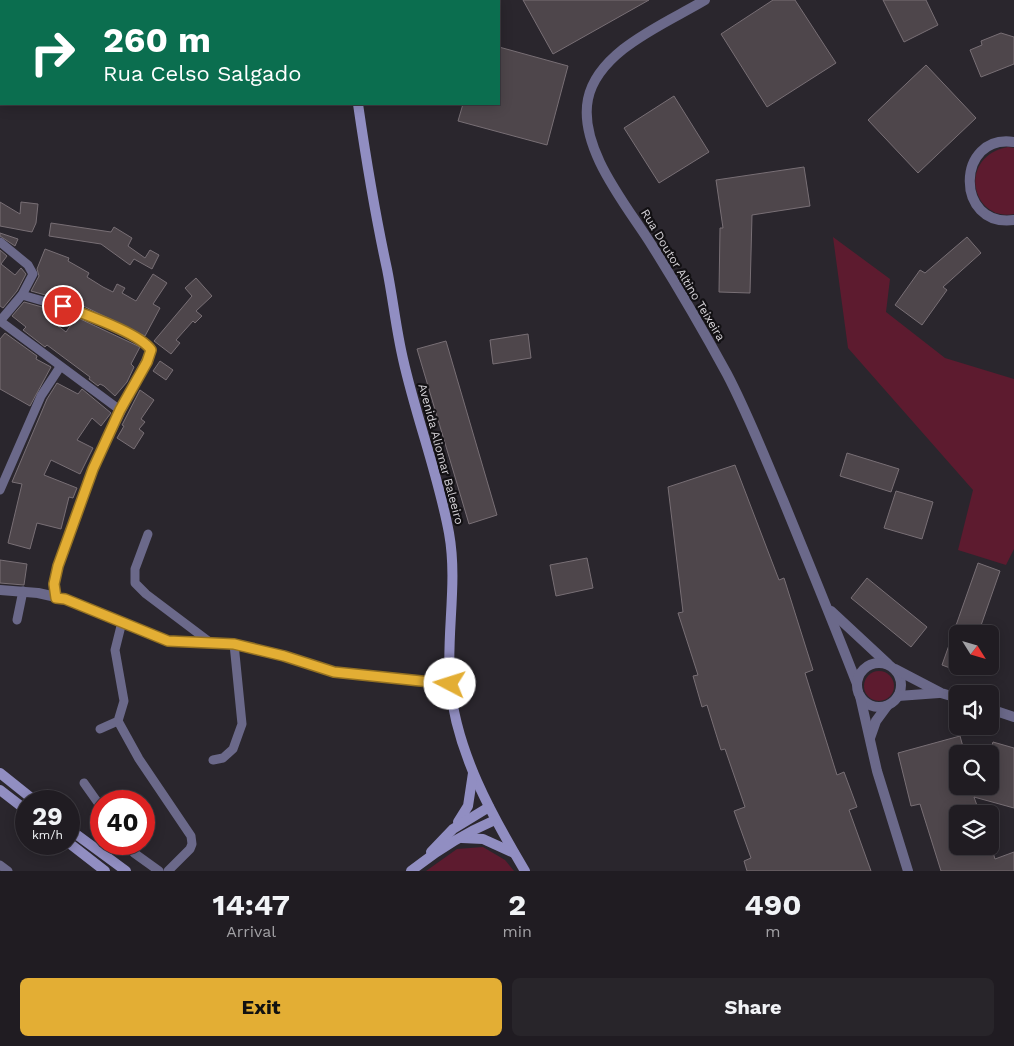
<!DOCTYPE html>
<html lang="en">
<head>
<meta charset="utf-8">
<style>
  body { margin:0; font-family:"Work Sans",sans-serif; background:#28252a; color:#f1f3f6; height:100vh; display:flex; flex-direction:column; font-size:19px; white-space:nowrap }
  * { box-sizing:border-box; margin:0 }
  p { font-size:16px; color:#a2a1a5 }
  .icon { flex:none; width:28px; height:28px; fill:none; stroke:currentColor; stroke-width:2; stroke-linecap:round; stroke-linejoin:round }
  .map { position:relative; height:871px; overflow:hidden }
  .side { display:flex; flex-direction:column; background:#201c22; flex:1 }
  .side>* { flex:none }
  .top-card { position:absolute; left:0px; top:0px; width:500px; height:105px; box-shadow:0 2px 12px #0003,0 0 0 1px #3d3a40; background:#0b6e4f; color:#fff; overflow:hidden }
  .needle { width:32px; rotate:127deg }
  .tools { position:absolute; left:949px; top:625px; display:grid; gap:10px }
  .tools a { display:grid; place-items:center; width:50px; height:50px; border-radius:8px; background:#201c22; box-shadow:0 2px 12px #0003,0 0 0 1px #3d3a40; font-size:25px }
  .speed { position:absolute; left:15px; top:790px; display:flex; gap:10px; font-size:25px; font-weight:700; text-align:center }
  .speed>* { display:grid; place-content:center; width:65px; height:65px; border-radius:50%; background:#201c22; box-shadow:0 2px 12px #0003,0 0 0 1px #3d3a40; line-height:1 }
  .speed small { font-size:12px; font-weight:400 }
  .speed .limit { border:8px solid #d22; background:#fff; color:#111 }
  .pin { position:absolute; display:grid; place-items:center; width:42px; height:42px; color:#fff; margin:-21px; border:2px solid #fff; border-radius:50%; box-shadow:0 1px 5px #0007 }
  .me { position:absolute; width:55px; margin:-28px; rotate:275deg; stroke-linejoin:round; filter:drop-shadow(0 0 4px #0008) }
  .turn { display:flex; align-items:center; gap:18px; height:105px; padding:0 20px; font-size:22px }
  .turn .icon { width:65px; height:65px; stroke-width:2.5 }
  .turn b { display:block; font-size:35px; line-height:42px }
  .eta { display:flex; justify-content:space-evenly; align-items:center; height:85px; text-align:center }
  .eta b { font-size:30px; font-weight:700; line-height:35px }
  .cta { display:flex; gap:10px; margin-top:auto; padding:10px 20px }
  .cta a { flex:1; height:58px; border-radius:8px; background:#e3ae34; color:#111; font-size:20px; font-weight:700; line-height:58px; text-align:center }
  .cta a+a { background:#28252a; color:#f1f3f6 }
  .map>svg:first-child { display:block }
  .green { fill:#5d1b2f }
  .building { fill:#4e464b; stroke:#786f75 }
  .lines { fill:none; stroke-linecap:round; stroke-linejoin:round }
  .minor { stroke:#6b698a; stroke-width:9 }
  .tertiary { stroke:#6b698a; stroke-width:10 }
  .secondary { stroke:#918ec2; stroke-width:10 }
  .route-casing { stroke:#947122; stroke-width:12 }
  .route { stroke:#e3ae34; stroke-width:9 }
  .labels { text-anchor:middle; dominant-baseline:central; stroke-width:4.5; stroke-linejoin:round; paint-order:stroke }
  .street-label { font-size:12px; fill:#d4d1d6; stroke:#121013 }
</style>
</head>
<body>
<div class="map">
<svg width="1014" height="871" viewBox="0 0 1014 871">
  <rect width="100%" height="100%" fill="#2a262d"/>
  <!-- green -->
  <g class="green">
    <path d="M1008,147L1014,148V214C972,222 956,157 1008,147Z"/>
    <polygon points="833,237 890,279 886,312 945,358 1014,379 1014,549 1006,565 958,550 973,490 848,348"/>
    <circle cx="879" cy="686" r="15"/>
    <polygon points="483,847 505,860 514,871 426,871 457,849"/>
  </g>
  <!-- building -->
  <g class="building">
    <polygon points="523,0 649,0 553,54"/>
    <polygon points="773,0 795,0 836,63 767,107 721,34"/>
    <polygon points="883,0 926,0 938,25 904,42"/>
    <polygon points="1001,33 1014,37 1014,64 981,77 970,50 982,45 981,41"/>
    <polygon points="499,47 568,66 547,145 458,121 463,104 499,104"/>
    <polygon points="926,65 976,118 918,173 868,120"/>
    <polygon points="674,96 709,152 659,183 624,128"/>
    <polygon points="804,167 810,206 752,215 750,293 719,292 720,228 723,228 716,180"/>
    <polygon points="0,202 20,214 21,202 38,204 36,223 32,232 0,226"/>
    <polygon points="51,223 111,232 114,227 132,238 128,246 145,258 150,250 159,255 152,269 134,259 130,265 101,244 49,236"/>
    <polygon points="0,233 18,239 15,246 0,236"/>
    <polygon points="967,237 981,253 943,287 947,290 922,325 895,305 920,270 925,273"/>
    <polygon points="45,249 69,258 68,261 89,273 87,277 103,287 113,292 117,284 125,288 122,293 136,301 153,274 167,283 153,304 160,308 145,336 69,299 67,301 31,291 39,276 37,269"/>
    <polygon points="0,250 7,256 1,264 15,275 21,268 26,274 17,291 3,308 0,306"/>
    <polygon points="196,278 212,296 196,311 202,316 195,323 193,321 176,340 180,343 171,354 154,341 192,296 185,288"/>
    <polygon points="24,302 60,312 53,322 66,332 76,317 140,347 131,364 134,367 127,382 115,396 104,386 100,384 98,386 89,379 90,377 47,345 45,347 23,330 26,327 12,316"/>
    <polygon points="5,333 37,356 36,359 51,367 30,406 0,389 0,339"/>
    <polygon points="528,334 531,358 493,364 490,340"/>
    <polygon points="446,341 497,515 469,524 417,349"/>
    <polygon points="160,361 173,370 166,380 153,371"/>
    <polygon points="57,383 78,394 82,389 111,413 101,426 92,418 77,440 93,448 80,474 51,460 44,475 77,488 73,498 69,497 61,529 37,523 30,549 8,543 22,484 12,482 47,399"/>
    <polygon points="140,390 154,400 141,419 145,422 139,429 144,433 134,449 117,438 124,426 122,425"/>
    <polygon points="847,453 899,469 891,492 840,476"/>
    <polygon points="735,465 779,580 784,578 813,670 805,673 837,775 844,772 857,807 849,810 871,871 747,871 744,861 751,858 734,811 745,807 725,749 721,750 707,705 702,707 693,676 698,675 678,613 683,612 668,487"/>
    <polygon points="896,491 933,502 922,539 884,528"/>
    <polygon points="587,558 593,588 556,596 550,565"/>
    <polygon points="0,560 27,564 24,585 0,583"/>
    <polygon points="978,563 1000,571 978,634 958,634 958,671 942,665"/>
    <polygon points="867,578 927,627 911,647 851,598"/>
    <polygon points="960,736 965,754 958,754 958,786 990,786 990,752 993,742 1014,748 1014,808 974,797 980,814 958,814 958,846 991,846 995,859 1014,852 1014,871 941,871 920,804 911,806 898,753"/>
  </g>
  <g class="lines">
    <!-- minor -->
    <g class="minor">
      <polyline points="17,0 19,1"/>
      <polyline points="0,242 28,265 33,274 22,295 0,321"/>
      <polyline points="22,295 85,313 145,343 151,350 93,469 58,566 53,584 56,598"/>
      <polyline points="0,321 120,410"/>
      <polyline points="0,490 41,396 60,367"/>
      <polyline points="148,534 135,569 135,583 146,594 211,643"/>
      <polyline points="17,620 23,591"/>
      <polyline points="118,721 139,759 191,836 192,844 190,849 168,871"/>
      <polyline points="100,729 118,721 124,701 115,650 122,622"/>
      <polyline points="213,760 223,758 233,749 242,724 234,644"/>
      <polyline points="84,783 101,807"/>
      <polyline points="127,844 134,853 159,871"/>
      <polyline points="0,865 8,871"/>
    </g>
    <!-- tertiary -->
    <g class="tertiary">
      <path d="M705,0C667,23 598,50 588,99C578,148 627,206 651,244C678,287 703,330 727,374C748,414 765,458 783,500C808,561 833,622 857,684"/>
      <path d="M1014,142C956,133 954,228 1014,220"/>
      <polyline points="0,590 38,593 65,599 168,641 234,644 284,656 334,672 450,684"/>
      <polyline points="831,611 888,664"/>
      <circle cx="879" cy="685" r="22"/>
      <polyline points="895,669 941,693 958,698"/>
      <polyline points="860,696 877,771 908,871"/>
      <polyline points="898,696 939,693"/>
      <polyline points="990,709 1014,717"/>
      <polyline points="870,738 876,721 887,706"/>
    </g>
    <!-- secondary -->
    <g class="secondary">
      <polyline points="354,1 354,0"/>
      <path d="M358,104C366,159 375,214 387,269C393,299 396,329 403,359C416,417 438,474 449,533C458,583 446,633 450,684C456,751 491,814 525,871"/>
      <polyline points="0,773 35,801"/>
      <polyline points="0,790 26,810"/>
      <polyline points="458,822 468,806 473,773"/>
      <polyline points="69,829 126,871"/>
      <polyline points="462,838 483,839 514,853"/>
      <polyline points="69,843 105,871"/>
      <polyline points="431,852 453,829 489,807"/>
      <path d="M411,871C436,851 465,833 495,820"/>
    </g>
  </g>
  <g class="lines">
    <!-- route casing -->
    <g class="route-casing">
      <path id="route" d="M63,306C83,314 140,333 151,350L147,362L120,410L93,469L58,566L54,584L56,598L65,599L168,641L234,644L284,656L334,672L450,684"/>
    </g>
    <!-- route -->
    <use href="#route" class="route"/>
  </g>
  <g class="labels">
    <!-- street labels -->
    <g class="street-label">
      <text transform="translate(683 275) rotate(59)">Rua Doutor Altino Teixeira</text>
      <text transform="translate(441 454) rotate(75)">Avenida Aliomar Baleeiro</text>
    </g>
  </g>
</svg>
<div class="tools">
<a><svg class="needle" viewBox="-14 -14 28 28"><path d="M0-13l5 13h-10z" fill="#e53935"/><path d="M0 13l5-13h-10z" fill="#a2a1a5"/></svg></a>
<a><svg class="icon" aria-label="sound" viewBox="0 0 24 24"><path d="M4 9h4l5-4v14l-5-4H4zM17 9q2 3 0 6"/></svg></a>
<a><svg class="icon" aria-label="search" viewBox="0 0 24 24"><circle cx="10" cy="10" r="6"/><path d="M15 15l6 6"/></svg></a>
<a><svg class="icon" aria-label="layers" viewBox="0 0 24 24"><path d="M12 4l9 5-9 5-9-5zM3 14l9 5 9-5"/></svg></a>
</div>
<div class="speed"><div>29<small>km/h</small></div><div class="limit">40</div></div>
<div class="pin" style="left:63px;top:306px;background:#d93025"><svg class="icon" aria-label="arrive" viewBox="0 0 24 24"><path d="M6 21V4h12l-3 4 3 4H6"/></svg></div>
<svg class="me" style="left:450px;top:684px" viewBox="-20 -20 40 40"><circle r="19" fill="#fff"/><path d="M0-13L10 11 0 6-10 11z" fill="#e3ae34"/></svg>
<div class="top-card">
<div class="turn"><svg class="icon" aria-label="right" viewBox="0 0 24 24"><path d="M7 20v-9h11M14 6l5 5-5 5"/></svg><div><b>260 m</b>Rua Celso Salgado</div></div>
</div>
</div>
<section class="side">
<div class="eta">
<div><b>14:47</b><p>Arrival</p></div>
<div><b>2</b><p>min</p></div>
<div><b>490</b><p>m</p></div>
</div>
<div class="cta"><a>Exit</a><a>Share</a></div>
</section>
</body>
</html>
